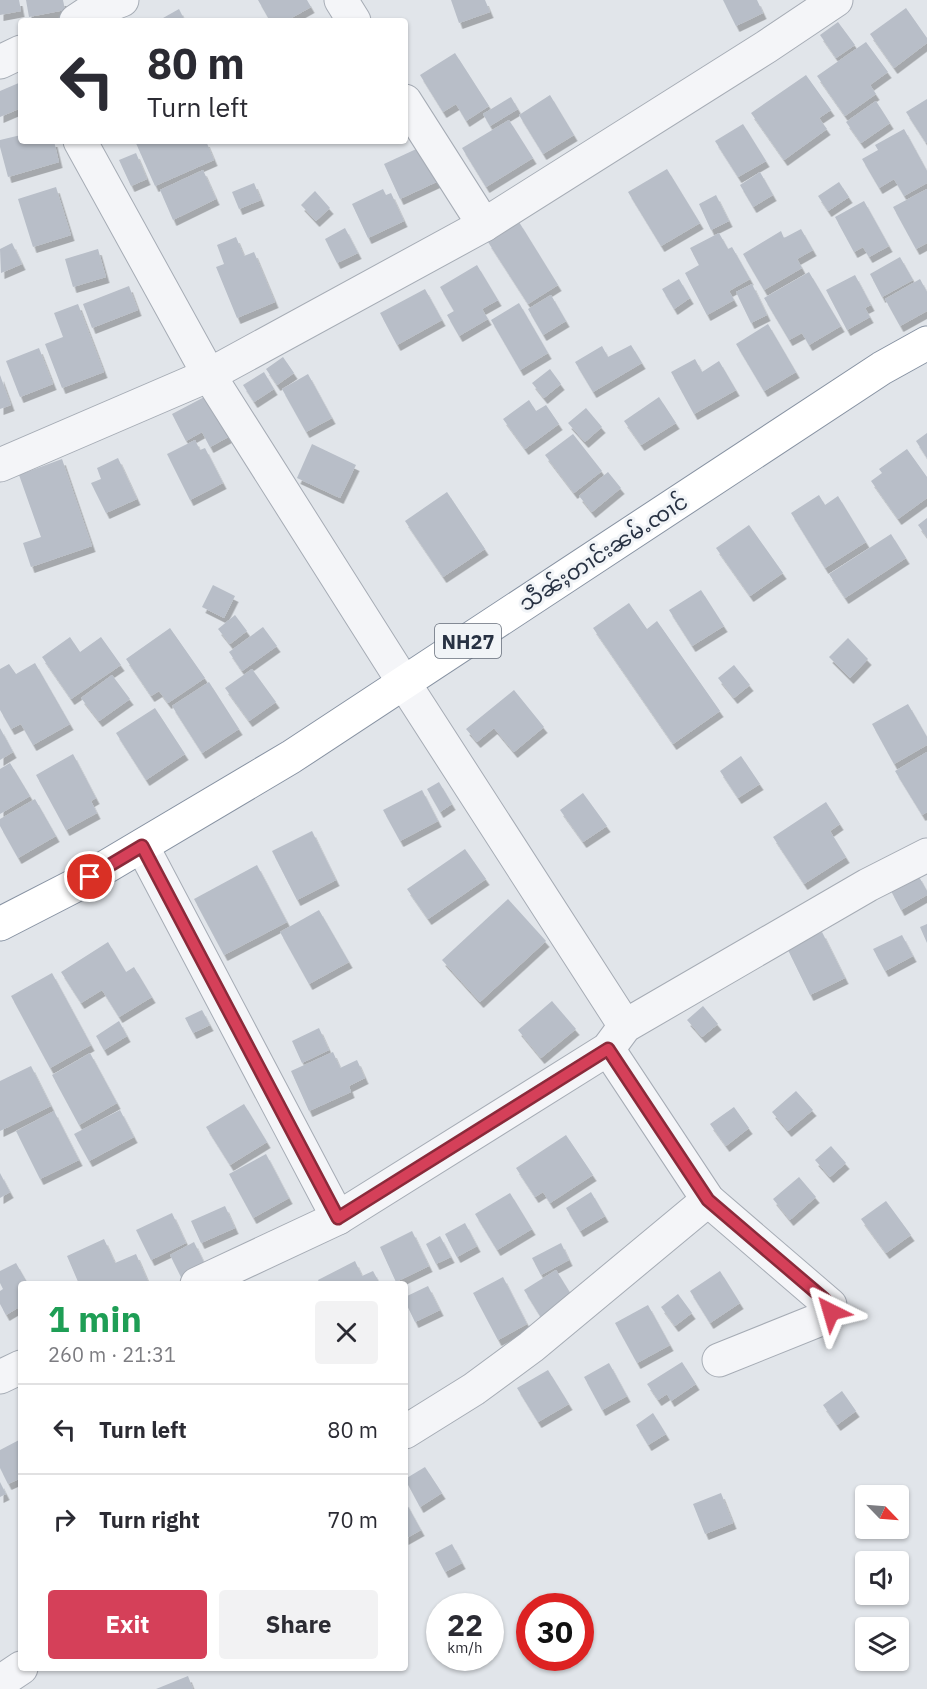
<!DOCTYPE html>
<html lang="en">
<head>
<meta charset="utf-8">
<style>
  body { margin:0; font-family:"IBM Plex Sans","Noto Sans Myanmar",sans-serif; background:#f2f2f3; color:#2b2b33; height:100vh; display:flex; flex-direction:column; font-size:22px; white-space:nowrap }
  * { box-sizing:border-box; margin:0 }
  p { font-size:20px; color:#7c7c81 }
  .icon { flex:none; width:33px; height:33px; fill:none; stroke:currentColor; stroke-width:2; stroke-linecap:round; stroke-linejoin:round }
  .map { position:relative; flex:1; overflow:hidden }
  .panel { position:absolute; left:18px; top:1281px; width:390px; height:390px; display:flex; flex-direction:column; background:#fff; border-radius:6px; box-shadow:0 2px 4px #0004 }
  .panel>* { flex:none }
  .guide { position:absolute; left:18px; top:18px; width:390px; height:126px; border-radius:6px; box-shadow:0 2px 4px #0004; background:#fff; color:#2b2b33; overflow:hidden }
  .needle { width:39px; rotate:115deg }
  .tools { position:absolute; left:855px; top:1485px; display:grid; gap:12px }
  .tools a { display:grid; place-items:center; width:54px; height:54px; border-radius:6px; background:#fff; box-shadow:0 2px 4px #0004; font-size:30px }
  .speed { position:absolute; left:426px; top:1593px; display:flex; gap:12px; font-size:30px; font-weight:700; text-align:center }
  .speed>* { display:grid; place-content:center; width:78px; height:78px; border-radius:50%; background:#fff; box-shadow:0 2px 4px #0004; line-height:1 }
  .speed small { font-size:15px; font-weight:400 }
  .speed .limit { border:9px solid #d22; background:#fff; color:#111 }
  .pin { position:absolute; display:grid; place-items:center; width:51px; height:51px; color:#fff; margin:-26px; border:3px solid #fff; border-radius:50%; box-shadow:0 2px 6px #0007 }
  .me { position:absolute; width:66px; margin:-33px; rotate:320deg; stroke-linejoin:round; filter:drop-shadow(0 0 4px #0008) }
  .turn { display:flex; align-items:center; gap:21px; height:126px; padding:0 30px; font-size:27px }
  .turn .icon { width:78px; height:78px; stroke-width:2.5 }
  .turn b { display:block; font-size:42px; line-height:51px }
  .round { display:grid; place-items:center; flex:none; width:63px; height:63px; border-radius:6px; background:#f2f2f3 }
  .head { display:flex; align-items:center; justify-content:space-between; height:102px; padding:0 30px }
  h1 { font-size:36px; font-weight:800; line-height:45px; color:#1e9e55 }
  .primary-button { display:flex; gap:12px; margin-top:auto; padding:12px 30px }
  .primary-button a { flex:1; height:69px; border-radius:6px; background:#d54059; color:#fff; font-size:24px; font-weight:800; line-height:69px; text-align:center }
  .primary-button a+a { background:#f2f2f3; color:#2b2b33 }
  ul { padding:0; list-style:none }
  li { display:flex; align-items:center; gap:18px; height:90px; padding:0 30px; border-top:2px solid #e1e1e2 }
  li div { flex:1 }
  li b { display:block; font-size:22px }
  li em { font-style:normal }
  .map>svg:first-child { display:block }
  .building { fill:#b8bec8; filter:url(#shadow) }
  .lines { fill:none; stroke-linecap:round; stroke-linejoin:round }
  .minor-casing { stroke:#a6acb5; stroke-width:35 }
  .trunk-casing { stroke:#8792a2; stroke-width:35 }
  .minor { stroke:#f4f5f8; stroke-width:33 }
  .trunk { stroke:#fff; stroke-width:33 }
  .route-casing { stroke:#8a2a3a; stroke-width:15 }
  .route { stroke:#d54059; stroke-width:10 }
  .labels { text-anchor:middle; dominant-baseline:central; stroke-width:6; stroke-linejoin:round; paint-order:stroke }
  .shield { fill:#f1f4f7; stroke:#646c79; stroke-width:1.5 }
  .shield-label { font-size:20px; font-weight:bold; fill:#283243 }
  .street-label { font-size:21px; fill:#283243; stroke:#f1f4f7 }
</style>
</head>
<body>
<div class="map">
<svg width="927" height="1689" viewBox="0 0 927 1689">
  <defs>
    <filter id="shadow"><feDropShadow dx="3.5" dy="6" stdDeviation="0" flood-color="#0004"/></filter>
  </defs>
  <rect width="100%" height="100%" fill="#e1e5ea"/>
  <!-- building -->
  <g class="building">
    <polygon points="0,0 19,0 21,11 0,15"/>
    <polygon points="26,0 63,0 65,10 29,17"/>
    <polygon points="258,0 307,0 311,7 286,21 270,21"/>
    <polygon points="451,0 485,0 490,12 459,23"/>
    <polygon points="723,0 757,0 763,13 736,26"/>
    <polygon points="906,8 927,38 927,43 894,68 870,34"/>
    <polygon points="179,9 185,21 164,21 163,18"/>
    <polygon points="838,22 855,45 836,58 820,35"/>
    <polygon points="866,42 888,72 870,85 876,94 845,116 817,76"/>
    <polygon points="455,53 489,106 466,121 456,104 443,112 420,75"/>
    <polygon points="806,75 831,110 819,118 827,129 784,160 751,113"/>
    <polygon points="21,82 21,108 0,117 0,91"/>
    <polygon points="550,95 574,135 543,154 519,115"/>
    <polygon points="511,97 518,109 490,126 483,114"/>
    <polygon points="927,99 927,143 926,143 906,112"/>
    <polygon points="876,101 890,123 861,143 846,122"/>
    <polygon points="509,120 533,158 486,187 462,148"/>
    <polygon points="743,124 766,161 738,177 715,141"/>
    <polygon points="904,129 927,171 927,183 904,196 894,179 879,188 862,159 878,150 875,145"/>
    <polygon points="21,135 21,141 54,141 59,162 8,177 0,147 0,140"/>
    <polygon points="135,141 206,141 214,160 155,186"/>
    <polygon points="427,144 443,179 400,199 384,164"/>
    <polygon points="136,153 147,179 131,186 119,160"/>
    <polygon points="667,169 700,223 661,246 628,192"/>
    <polygon points="203,170 216,199 173,220 160,190"/>
    <polygon points="760,172 773,195 753,207 740,185"/>
    <polygon points="839,182 849,197 828,211 818,196"/>
    <polygon points="254,183 261,200 239,209 232,192"/>
    <polygon points="56,187 71,235 33,247 18,199"/>
    <polygon points="383,189 386,195 391,193 404,221 368,238 352,204"/>
    <polygon points="927,189 927,243 916,249 893,207"/>
    <polygon points="315,191 330,208 316,221 301,205"/>
    <polygon points="716,195 729,221 711,230 699,204"/>
    <polygon points="864,201 889,246 869,257 863,247 854,252 835,217"/>
    <polygon points="519,222 558,285 528,304 488,242"/>
    <polygon points="345,228 358,253 337,263 325,239"/>
    <polygon points="801,229 813,250 797,259 802,268 764,290 743,254 781,231 784,238"/>
    <polygon points="719,233 728,249 732,247 750,279 729,291 734,300 707,315 685,273 699,265 690,248"/>
    <polygon points="236,237 244,256 254,252 275,302 237,318 216,267 224,264 217,245"/>
    <polygon points="12,243 22,264 1,273 0,249"/>
    <polygon points="98,249 106,277 73,287 65,259"/>
    <polygon points="900,257 913,280 882,297 870,274"/>
    <polygon points="477,265 498,300 482,309 488,319 459,336 447,315 454,311 440,287"/>
    <polygon points="809,272 841,326 809,345 802,333 789,340 764,298"/>
    <polygon points="855,275 871,305 865,308 870,317 847,330 826,290"/>
    <polygon points="679,279 690,298 674,309 662,289"/>
    <polygon points="920,279 927,292 927,311 900,326 885,299"/>
    <polygon points="752,284 767,315 751,323 736,292"/>
    <polygon points="129,286 138,310 92,328 83,304"/>
    <polygon points="425,289 442,320 397,345 380,313"/>
    <polygon points="551,295 566,321 543,335 528,309"/>
    <polygon points="519,303 548,353 520,370 491,320"/>
    <polygon points="78,304 104,372 62,388 45,344 63,337 54,313"/>
    <polygon points="768,324 796,372 764,391 736,344"/>
    <polygon points="631,345 642,363 593,392 575,362 602,346 608,357"/>
    <polygon points="39,348 53,384 20,397 6,361"/>
    <polygon points="283,357 294,373 277,385 266,369"/>
    <polygon points="695,359 702,372 719,361 736,390 694,414 671,372"/>
    <polygon points="550,369 561,384 544,398 532,383"/>
    <polygon points="264,372 274,389 254,402 243,385"/>
    <polygon points="308,374 332,418 306,432 282,389"/>
    <polygon points="0,375 11,405 0,409"/>
    <polygon points="210,394 232,435 210,447 202,432 186,441 172,414"/>
    <polygon points="659,397 676,423 641,445 624,421"/>
    <polygon points="529,400 536,411 546,405 559,424 525,449 503,419"/>
    <polygon points="586,408 602,427 585,442 568,423"/>
    <polygon points="927,433 927,458 916,441"/>
    <polygon points="573,434 602,471 574,493 545,455"/>
    <polygon points="195,440 200,450 205,448 223,483 190,500 167,454"/>
    <polygon points="312,444 356,465 340,498 297,478"/>
    <polygon points="907,449 927,477 927,498 898,519 871,481 882,473 879,469"/>
    <polygon points="118,458 137,499 106,513 91,483 101,479 97,468"/>
    <polygon points="62,459 92,546 31,567 23,543 41,537 19,475"/>
    <polygon points="608,472 621,488 592,512 579,496"/>
    <polygon points="447,492 485,549 443,577 405,521"/>
    <polygon points="819,495 825,505 838,496 866,542 825,568 791,513"/>
    <polygon points="927,518 927,537 918,525"/>
    <polygon points="749,525 783,573 750,596 716,548"/>
    <polygon points="891,534 906,558 845,598 829,574"/>
    <polygon points="213,585 235,596 224,618 202,607"/>
    <polygon points="701,590 724,626 692,646 669,610"/>
    <polygon points="629,603 647,629 657,621 720,711 673,744 593,628"/>
    <polygon points="235,615 247,631 230,644 218,629"/>
    <polygon points="263,627 277,646 242,671 229,652"/>
    <polygon points="170,628 205,678 168,703 159,691 151,696 126,659"/>
    <polygon points="70,637 80,652 101,637 121,665 71,699 42,657"/>
    <polygon points="848,638 868,659 850,678 829,657"/>
    <polygon points="35,663 70,724 33,745 21,724 11,729 0,710 0,669 9,664 16,674"/>
    <polygon points="734,665 750,685 734,698 718,678"/>
    <polygon points="252,669 276,702 249,721 225,688"/>
    <polygon points="112,675 130,699 99,721 81,698"/>
    <polygon points="209,682 239,729 202,753 172,706"/>
    <polygon points="514,690 544,727 514,752 494,728 477,742 466,729"/>
    <polygon points="908,704 927,737 927,745 894,764 872,724"/>
    <polygon points="155,708 185,754 146,780 116,733"/>
    <polygon points="0,728 13,752 0,760"/>
    <polygon points="927,752 927,812 922,815 895,771"/>
    <polygon points="73,754 96,798 91,801 97,813 66,830 36,775"/>
    <polygon points="741,756 760,784 738,798 720,771"/>
    <polygon points="10,763 30,796 0,814 0,769"/>
    <polygon points="439,782 452,804 440,812 427,789"/>
    <polygon points="422,790 438,821 400,841 383,810"/>
    <polygon points="583,793 607,826 583,842 560,810"/>
    <polygon points="35,799 56,836 18,858 0,826 0,819"/>
    <polygon points="826,802 840,824 830,831 846,857 804,884 773,837"/>
    <polygon points="312,831 336,880 297,900 272,851"/>
    <polygon points="465,849 486,879 428,919 407,889"/>
    <polygon points="257,865 287,922 224,955 194,899"/>
    <polygon points="918,875 927,891 927,895 901,910 891,891"/>
    <polygon points="508,899 546,941 480,1002 442,960"/>
    <polygon points="319,910 349,962 309,984 280,932"/>
    <polygon points="927,924 927,943 920,927"/>
    <polygon points="822,932 845,978 810,995 787,948"/>
    <polygon points="902,935 913,956 885,971 873,949"/>
    <polygon points="108,942 126,972 134,967 152,997 119,1017 102,990 81,1003 61,972"/>
    <polygon points="52,973 91,1045 50,1068 11,996"/>
    <polygon points="552,1001 576,1029 541,1058 518,1030"/>
    <polygon points="703,1006 718,1024 702,1037 687,1020"/>
    <polygon points="202,1010 210,1025 193,1033 185,1018"/>
    <polygon points="119,1021 127,1036 104,1050 96,1036"/>
    <polygon points="319,1028 329,1050 302,1063 292,1041"/>
    <polygon points="333,1052 340,1068 357,1060 365,1078 349,1086 351,1092 309,1111 291,1071"/>
    <polygon points="90,1053 117,1103 79,1125 52,1075"/>
    <polygon points="31,1066 51,1106 0,1131 0,1081"/>
    <polygon points="796,1091 813,1110 788,1131 772,1112"/>
    <polygon points="244,1104 267,1142 230,1165 206,1127"/>
    <polygon points="734,1107 749,1128 726,1146 710,1124"/>
    <polygon points="120,1110 134,1137 89,1161 74,1134"/>
    <polygon points="54,1111 79,1160 40,1179 16,1131"/>
    <polygon points="566,1135 593,1175 550,1203 543,1192 535,1197 516,1168"/>
    <polygon points="831,1146 846,1163 830,1177 815,1160"/>
    <polygon points="266,1154 289,1198 253,1218 229,1174"/>
    <polygon points="0,1173 10,1192 0,1198"/>
    <polygon points="799,1177 816,1197 790,1220 773,1199"/>
    <polygon points="591,1192 605,1216 580,1231 566,1208"/>
    <polygon points="510,1193 532,1229 497,1250 475,1214"/>
    <polygon points="886,1201 911,1235 886,1253 861,1219"/>
    <polygon points="225,1206 235,1228 201,1243 191,1221"/>
    <polygon points="172,1213 186,1243 151,1260 136,1230"/>
    <polygon points="465,1223 477,1246 457,1257 445,1234"/>
    <polygon points="412,1231 429,1266 396,1282 380,1247"/>
    <polygon points="440,1236 451,1257 436,1264 426,1244"/>
    <polygon points="104,1239 115,1263 136,1254 149,1284 79,1284 67,1256"/>
    <polygon points="194,1242 208,1271 184,1283 170,1255"/>
    <polygon points="561,1243 569,1260 541,1275 532,1258"/>
    <polygon points="355,1261 362,1276 373,1271 380,1284 320,1284 318,1280"/>
    <polygon points="16,1263 28,1284 21,1284 21,1306 6,1315 0,1304 0,1291 3,1289 0,1283 0,1271"/>
    <polygon points="556,1270 577,1304 545,1324 524,1290"/>
    <polygon points="720,1271 740,1303 710,1323 690,1291"/>
    <polygon points="503,1277 527,1324 498,1340 473,1293"/>
    <polygon points="428,1286 440,1310 415,1322 405,1301 405,1297"/>
    <polygon points="678,1294 692,1313 675,1326 661,1307"/>
    <polygon points="648,1305 670,1345 637,1363 615,1323"/>
    <polygon points="682,1362 696,1384 671,1401 667,1394 658,1400 647,1384"/>
    <polygon points="609,1363 627,1396 602,1410 584,1377"/>
    <polygon points="548,1370 569,1404 538,1422 517,1388"/>
    <polygon points="842,1391 856,1411 837,1425 823,1405"/>
    <polygon points="653,1413 666,1434 648,1445 636,1425"/>
    <polygon points="21,1439 21,1478 8,1484 0,1468 0,1450"/>
    <polygon points="425,1467 442,1493 420,1507 405,1479"/>
    <polygon points="0,1482 6,1494 0,1497"/>
    <polygon points="721,1493 733,1523 705,1534 693,1504"/>
    <polygon points="405,1501 421,1530 405,1539"/>
    <polygon points="452,1544 462,1563 445,1572 435,1553"/>
    <polygon points="188,1676 193,1689 156,1689"/>
  </g>
  <g class="lines">
    <!-- minor casing -->
    <g class="minor-casing">
      <g id="minor">
        <polyline points="341,0 354,21"/>
        <polyline points="76,21 88,13 122,0"/>
        <polyline points="0,62 21,52"/>
        <polyline points="405,101 484,225"/>
        <polyline points="80,141 209,375 404,683 625,1026"/>
        <polyline points="0,465 209,375 484,225 766,47 836,0"/>
        <polyline points="142,846 338,1218"/>
        <polyline points="608,1049 708,1200 830,1305 831,1312 826,1317 719,1360"/>
        <polyline points="197,1284 338,1218 608,1049 625,1026 868,885 927,855"/>
        <polyline points="0,1377 21,1367"/>
        <polyline points="405,1432 474,1389 531,1347 708,1200"/>
        <polyline points="0,1682 21,1668"/>
      </g>
    </g>
    <!-- trunk casing -->
    <g class="trunk-casing">
      <polyline id="trunk" points="0,924 72,887 291,757 882,368 927,343"/>
    </g>
    <!-- minor -->
    <use href="#minor" class="minor"/>
    <!-- trunk -->
    <use href="#trunk" class="trunk"/>
  </g>
  <g class="lines">
    <!-- route casing -->
    <g class="route-casing">
      <polyline id="route" points="90,877 142,846 338,1218 608,1049 708,1200 824,1299 830,1305 831,1312"/>
    </g>
    <!-- route -->
    <use href="#route" class="route"/>
  </g>
  <g class="labels">
    <!-- shield labels -->
    <rect class="shield" x="435" y="624" width="66" height="34" rx="4.5"/>
    <g class="shield-label">
      <text x="468" y="641">NH27</text>
    </g>
    <!-- street labels -->
    <g class="street-label">
      <text transform="translate(603 552) rotate(-33)">သဵၼ်ႈတၢင်းၼမ်ႉၸၢင်</text>
    </g>
  </g>
</svg>
<div class="tools">
<a><svg class="needle" viewBox="-14 -14 28 28"><path d="M0-13l5 13h-10z" fill="#e53935"/><path d="M0 13l5-13h-10z" fill="#7c7c81"/></svg></a>
<a><svg class="icon" aria-label="sound" viewBox="0 0 24 24"><path d="M4 9h4l5-4v14l-5-4H4zM17 9q2 3 0 6"/></svg></a>
<a><svg class="icon" aria-label="layers" viewBox="0 0 24 24"><path d="M12 4l9 5-9 5-9-5zM3 14l9 5 9-5"/></svg></a>
</div>
<div class="speed"><div>22<small>km/h</small></div><div class="limit">30</div></div>
<div class="pin" style="left:90px;top:877px;background:#d93025"><svg class="icon" aria-label="arrive" viewBox="0 0 24 24"><path d="M6 21V4h12l-3 4 3 4H6"/></svg></div>
<svg class="me" style="left:831px;top:1312px" viewBox="-20 -20 40 40"><path d="M0-17L14 15 0 8-14 15z" fill="#d54059" stroke="#fff" stroke-width="4"/></svg>
<div class="guide">
<div class="turn"><svg class="icon" aria-label="left" viewBox="0 0 24 24"><path d="M17 20v-9H6M10 6l-5 5 5 5"/></svg><div><b>80 m</b>Turn left</div></div>
</div>
<section class="panel">
<div class="head"><div><h1>1 min</h1><p>260 m · 21:31</p></div><a class="round"><svg class="icon" aria-label="close" viewBox="0 0 24 24"><path d="M6 6l12 12M18 6L6 18"/></svg></a></div>
<ul>
<li><svg class="icon" aria-label="left" viewBox="0 0 24 24"><path d="M17 20v-9H6M10 6l-5 5 5 5"/></svg><div><b>Turn left</b></div><em>80 m</em></li>
<li><svg class="icon" aria-label="right" viewBox="0 0 24 24"><path d="M7 20v-9h11M14 6l5 5-5 5"/></svg><div><b>Turn right</b></div><em>70 m</em></li>
</ul>
<div class="primary-button"><a>Exit</a><a>Share</a></div>
</section>
</div>
</body>
</html>
